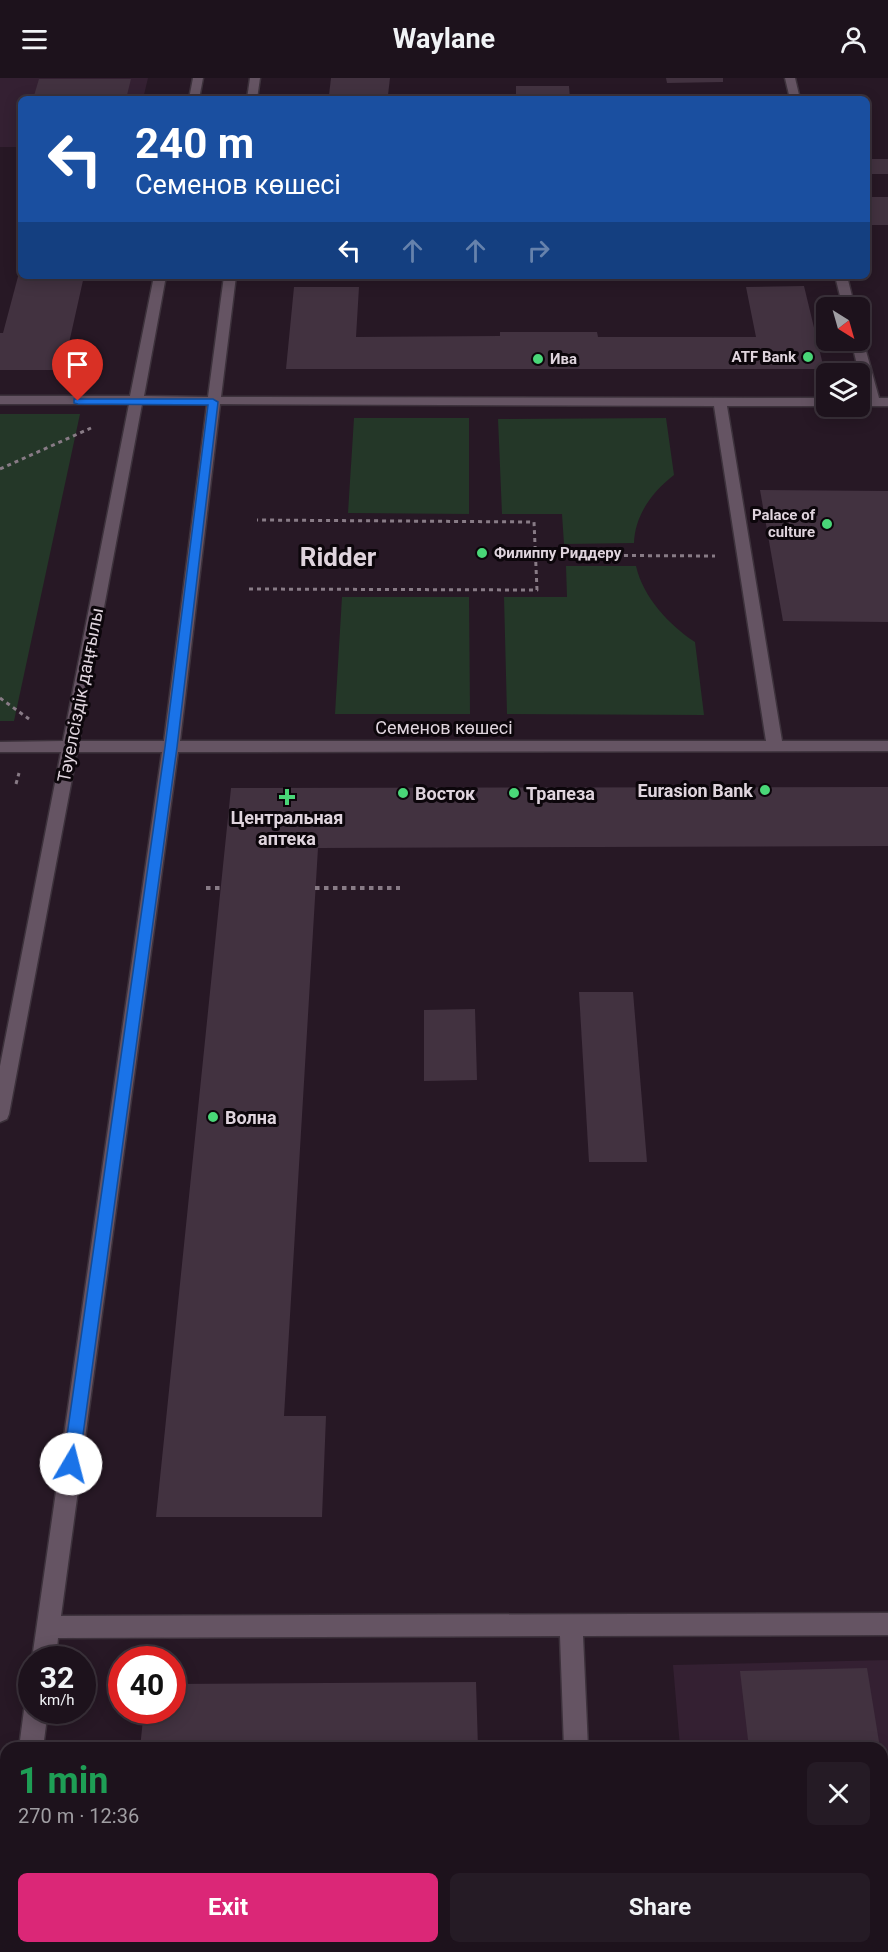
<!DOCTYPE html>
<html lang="en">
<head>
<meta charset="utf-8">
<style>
  body { margin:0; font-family:Roboto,sans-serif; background:#251b25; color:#f1f3f6; height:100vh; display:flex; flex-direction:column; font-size:22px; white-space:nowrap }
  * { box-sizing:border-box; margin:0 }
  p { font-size:20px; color:#a09ea3 }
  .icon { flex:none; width:33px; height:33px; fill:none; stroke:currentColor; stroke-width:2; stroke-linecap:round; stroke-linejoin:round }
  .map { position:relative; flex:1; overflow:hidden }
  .drawer { position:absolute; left:0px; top:1664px; width:888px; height:212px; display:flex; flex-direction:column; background:#1d121c; border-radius:18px 18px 0 0; box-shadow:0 3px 15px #0003,0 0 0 2px #3b323b }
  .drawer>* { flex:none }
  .hud { position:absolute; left:18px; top:18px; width:852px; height:183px; border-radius:9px; box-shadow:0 3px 15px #0003,0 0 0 2px #3b323b; background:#1a4fa0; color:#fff; overflow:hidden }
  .needle { width:39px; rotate:143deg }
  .fabs { position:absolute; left:816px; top:219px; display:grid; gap:12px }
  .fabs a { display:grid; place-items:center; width:54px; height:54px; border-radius:9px; background:#1d121c; box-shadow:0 3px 15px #0003,0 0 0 2px #3b323b; font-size:30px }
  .speed { position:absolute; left:18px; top:1568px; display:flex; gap:12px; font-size:30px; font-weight:700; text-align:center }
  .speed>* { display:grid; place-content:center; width:78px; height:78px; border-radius:50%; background:#1d121c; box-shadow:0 3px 15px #0003,0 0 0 2px #3b323b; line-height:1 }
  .speed small { font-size:15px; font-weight:400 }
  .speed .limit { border:9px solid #d22; background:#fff; color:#111 }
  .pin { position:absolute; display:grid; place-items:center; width:51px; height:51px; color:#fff; margin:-62px -26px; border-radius:50% 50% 50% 0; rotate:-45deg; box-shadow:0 0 6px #0007 }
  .pin .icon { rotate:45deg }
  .me { position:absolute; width:66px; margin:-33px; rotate:8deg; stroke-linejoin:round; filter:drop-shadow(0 0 4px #0008) }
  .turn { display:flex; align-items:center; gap:21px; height:126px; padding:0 18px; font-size:27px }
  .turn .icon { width:78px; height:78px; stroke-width:2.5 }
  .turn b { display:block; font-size:42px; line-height:51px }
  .lanes { display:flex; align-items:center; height:57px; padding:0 18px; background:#0003; justify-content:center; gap:30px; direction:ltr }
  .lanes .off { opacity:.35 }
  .round { display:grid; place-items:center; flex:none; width:63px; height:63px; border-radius:9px; background:#251b25 }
  .overview { display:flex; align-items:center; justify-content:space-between; height:102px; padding:0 18px }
  h1 { font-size:36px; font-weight:700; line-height:45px; color:#1e9e55 }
  .cta { display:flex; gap:12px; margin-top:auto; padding:12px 18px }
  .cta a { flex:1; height:69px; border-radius:9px; background:#db2777; color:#fff; font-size:24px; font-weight:700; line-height:69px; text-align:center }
  .cta a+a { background:#251b25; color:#f1f3f6 }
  header { display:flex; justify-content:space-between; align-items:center; height:78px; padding:0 18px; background:#1d121c; font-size:27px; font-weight:700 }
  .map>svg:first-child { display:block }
  .built { fill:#342032 }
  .green { fill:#243728 }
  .building { fill:#423240 }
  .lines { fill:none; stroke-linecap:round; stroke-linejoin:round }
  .minor-casing { stroke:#3d323c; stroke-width:3 }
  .path-far1 { stroke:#887b86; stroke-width:3; stroke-dasharray:4 4; stroke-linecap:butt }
  .path { stroke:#887b86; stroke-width:4; stroke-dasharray:4.5 4.5; stroke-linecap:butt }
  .minor { fill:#655463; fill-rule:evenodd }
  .route { fill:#1a73e8; stroke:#114b97; stroke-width:1.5 }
  .poi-dot { fill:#49d778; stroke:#0c060b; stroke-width:2 }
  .labels { text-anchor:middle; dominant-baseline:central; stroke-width:6; stroke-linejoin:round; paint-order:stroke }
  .far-poi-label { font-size:15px; font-weight:bold; fill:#dfd4dd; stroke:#0c060b; text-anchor:end }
  .street-label { font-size:18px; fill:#dfd4dd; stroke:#0c060b }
  .poi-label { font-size:18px; font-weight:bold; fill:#dfd4dd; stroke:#0c060b; text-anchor:start }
  .far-town-label { font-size:26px; font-weight:bold; fill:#dfd4dd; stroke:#0c060b }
</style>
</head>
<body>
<header><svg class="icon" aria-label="menu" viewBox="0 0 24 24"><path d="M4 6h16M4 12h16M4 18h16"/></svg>Waylane<svg class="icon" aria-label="person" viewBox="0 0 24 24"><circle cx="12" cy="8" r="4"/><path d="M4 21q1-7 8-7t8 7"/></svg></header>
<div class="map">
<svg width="888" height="1874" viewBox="0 0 888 1874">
  <rect width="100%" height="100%" fill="#271825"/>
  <!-- built -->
  <g class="built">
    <polygon points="0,0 148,0 143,21 21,21 21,69 0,69"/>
    <polygon points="888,1582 888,1874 699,1874 699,1869 882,1869 882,1670 680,1669 673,1587"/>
  </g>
  <!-- green -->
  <g class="green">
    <polygon points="0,336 80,336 14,643 0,643"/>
    <polygon points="354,340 469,340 469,436 348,435"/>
    <path d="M666,340L674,397C652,414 635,437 634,465L564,466L562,436H502L498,341Z"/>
    <path d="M566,488H636C643,519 669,547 695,564L704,637L507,636L504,519H567Z"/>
    <polygon points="342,519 469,519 470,636 335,636"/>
  </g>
  <!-- building -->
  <g class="building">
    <polygon points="331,0 390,0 388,17 329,17"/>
    <polygon points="666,0 723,0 723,4 667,5"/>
    <polygon points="39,1 131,1 126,21 33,21"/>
    <polygon points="516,8 569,8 570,21 516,21"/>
    <rect x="867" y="81" width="21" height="15"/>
    <rect x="867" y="119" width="21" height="28"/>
    <polygon points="20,191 21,198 84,198 63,292 0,292 0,255 3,255"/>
    <polygon points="804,208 824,291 286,291 294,209 359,209 356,259 500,258 500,254 597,254 598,259 756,259 746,209"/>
    <polygon points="760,412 888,413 888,544 783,543"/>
    <polygon points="888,709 888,768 318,770 284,1338 326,1338 322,1439 156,1439 231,710"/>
    <polygon points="579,914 633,914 647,1084 589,1084"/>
    <polygon points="475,931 477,1002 424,1003 424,932"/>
    <polygon points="867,1590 880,1670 749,1670 740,1593"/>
    <polygon points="476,1604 478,1670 140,1670 144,1632 172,1632 172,1606"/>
    <polygon points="882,1690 888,1719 888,1874 773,1874 772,1869 882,1869"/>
    <rect x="121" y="1869" width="148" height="5"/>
  </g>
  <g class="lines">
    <!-- minor casing -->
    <g class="minor-casing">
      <g id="minor">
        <polygon points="193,0 203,0 199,21 189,21"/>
        <polygon points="250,0 260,0 257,21 247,21"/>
        <polygon points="785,0 795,0 800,21 790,21"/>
        <path d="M154,198H166L144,318L208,319L224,198H236L221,319L826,320V328H727L782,663H888V673L178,674L61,1538L888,1535V1557L583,1558L588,1670H564L560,1558L58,1560L56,1581H32L162,674H77L9,1036L7,1041L0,1044V988L61,674H0V664L63,663L129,326H0V318H130ZM142,326H207L164,663H79ZM220,326L714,328L766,663H180Z"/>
        <polygon points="835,198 847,198 855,230 843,230"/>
        <polygon points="860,259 863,262 879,320 888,320 888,328 860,328 860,320 865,320 851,262 860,262"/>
        <polygon points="32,1622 32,1632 48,1632 43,1670 19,1670 24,1632 28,1624"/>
        <polygon points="6,1837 6,1869 16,1869 16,1874 0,1874 0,1840"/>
        <rect x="336" y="1869" width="26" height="5"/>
        <rect x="571" y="1869" width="26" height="5"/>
      </g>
    </g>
    <!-- path-far1 -->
    <g class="path-far1">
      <polyline points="0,391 91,350"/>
      <polyline points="536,477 715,478"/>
      <polyline points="249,511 537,512 534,444 257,442"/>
      <polyline points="0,620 29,641"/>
      <polyline points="16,706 19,695"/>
    </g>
    <!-- path -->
    <g class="path">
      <polyline points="206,810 220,810"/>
      <polyline points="315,810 400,810"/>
    </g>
    <!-- minor -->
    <use href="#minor" class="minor"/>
  </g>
  <!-- route -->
  <polygon class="route" points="74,321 213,321 218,324 177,669 79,1386 77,1391 71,1393 65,1391 63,1386 165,669 208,327 78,326 74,325"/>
  <!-- markers -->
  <g class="poi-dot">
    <circle cx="808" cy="279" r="6"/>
    <circle cx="538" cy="281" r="6"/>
    <circle cx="827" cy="446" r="6"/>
    <circle cx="482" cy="475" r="6"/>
    <circle cx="765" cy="712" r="6"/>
    <circle cx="403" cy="715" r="6"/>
    <circle cx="514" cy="715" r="6"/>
    <path d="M284 710h6v6h6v6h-6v6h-6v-6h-6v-6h6z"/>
    <circle cx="213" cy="1039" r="6"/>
  </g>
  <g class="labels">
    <!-- far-poi labels -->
    <g class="far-poi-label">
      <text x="796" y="279">ATF Bank</text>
      <text x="550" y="281" text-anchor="start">Ива</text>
      <text x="815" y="437">Palace of<tspan x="815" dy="17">culture</tspan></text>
      <text x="494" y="475" text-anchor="start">Филиппу Риддеру</text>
    </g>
    <!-- street labels -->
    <g class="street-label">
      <text transform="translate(80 617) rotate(-79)">Тәуелсіздік даңғылы</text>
      <text x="444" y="649">Семенов көшесі</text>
    </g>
    <!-- poi labels -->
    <g class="poi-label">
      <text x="753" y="712" text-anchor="end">Eurasion Bank</text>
      <text x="415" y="715">Восток</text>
      <text x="526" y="715">Трапеза</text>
      <text x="287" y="739" text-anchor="middle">Центральная<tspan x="287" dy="21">аптека</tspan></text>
      <text x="225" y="1039">Волна</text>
    </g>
    <!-- far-town labels -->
    <g class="far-town-label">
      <text x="338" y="479">Ridder</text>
    </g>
  </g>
</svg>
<div class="fabs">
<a><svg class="needle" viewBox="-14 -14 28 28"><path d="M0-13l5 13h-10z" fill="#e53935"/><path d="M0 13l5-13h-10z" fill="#a09ea3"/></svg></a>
<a><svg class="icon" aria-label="layers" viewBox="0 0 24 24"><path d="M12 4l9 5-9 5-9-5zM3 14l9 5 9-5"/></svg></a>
</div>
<div class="speed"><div>32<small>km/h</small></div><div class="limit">40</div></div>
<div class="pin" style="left:78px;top:323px;background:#d93025"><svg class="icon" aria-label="arrive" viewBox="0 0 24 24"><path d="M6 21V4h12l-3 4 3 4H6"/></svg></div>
<svg class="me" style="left:71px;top:1386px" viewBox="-20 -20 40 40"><circle r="19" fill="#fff"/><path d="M0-13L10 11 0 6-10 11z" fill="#1a73e8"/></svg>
<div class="hud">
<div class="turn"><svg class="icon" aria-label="left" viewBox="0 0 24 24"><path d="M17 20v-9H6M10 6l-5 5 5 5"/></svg><div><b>240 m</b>Семенов көшесі</div></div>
<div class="lanes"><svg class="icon" aria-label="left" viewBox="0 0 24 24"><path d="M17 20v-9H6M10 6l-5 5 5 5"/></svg><svg class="icon off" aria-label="ahead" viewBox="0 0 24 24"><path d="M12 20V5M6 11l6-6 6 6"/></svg><svg class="icon off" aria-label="ahead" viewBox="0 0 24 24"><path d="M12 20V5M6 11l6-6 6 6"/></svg><svg class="icon off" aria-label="right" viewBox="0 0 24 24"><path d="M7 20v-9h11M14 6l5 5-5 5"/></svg></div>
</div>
<section class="drawer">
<div class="overview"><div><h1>1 min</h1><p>270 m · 12:36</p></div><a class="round"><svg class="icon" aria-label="close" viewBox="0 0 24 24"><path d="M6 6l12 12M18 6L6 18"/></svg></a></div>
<div class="cta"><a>Exit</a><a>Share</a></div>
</section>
</div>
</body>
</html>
